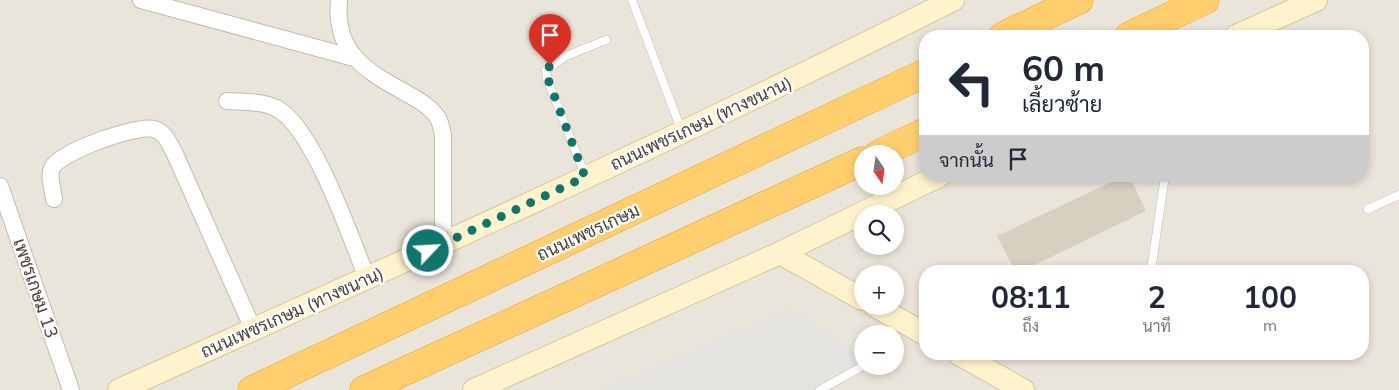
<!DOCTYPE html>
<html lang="th">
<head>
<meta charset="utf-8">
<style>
  body { margin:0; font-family:Mulish,Sarabun,sans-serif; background:#f6f6f7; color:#1f2937; height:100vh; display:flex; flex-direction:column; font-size:19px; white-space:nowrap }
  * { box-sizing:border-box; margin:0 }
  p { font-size:16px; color:#747a83 }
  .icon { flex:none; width:28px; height:28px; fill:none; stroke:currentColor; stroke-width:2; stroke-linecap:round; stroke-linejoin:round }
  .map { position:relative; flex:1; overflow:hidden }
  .details { position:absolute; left:919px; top:265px; width:450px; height:95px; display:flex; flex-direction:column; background:#fff; border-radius:20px; box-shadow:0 2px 8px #0003 }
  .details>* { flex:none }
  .banner { position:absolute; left:919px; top:30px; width:450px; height:152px; border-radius:20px; box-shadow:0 2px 8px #0003; background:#fff; color:#1f2937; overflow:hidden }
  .needle { width:32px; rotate:167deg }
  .tools { position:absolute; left:854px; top:145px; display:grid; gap:10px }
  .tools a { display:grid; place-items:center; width:50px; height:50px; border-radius:50%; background:#fff; box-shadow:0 2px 8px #0003; font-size:25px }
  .pin { position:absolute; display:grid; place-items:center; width:42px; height:42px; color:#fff; margin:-51px -21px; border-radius:50% 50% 50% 0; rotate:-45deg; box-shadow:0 0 5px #0007 }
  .pin .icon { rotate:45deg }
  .me { position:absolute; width:55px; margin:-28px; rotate:65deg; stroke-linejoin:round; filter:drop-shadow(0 0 4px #0008) }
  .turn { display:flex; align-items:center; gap:18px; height:105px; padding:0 20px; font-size:22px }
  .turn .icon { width:65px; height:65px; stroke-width:2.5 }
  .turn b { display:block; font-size:35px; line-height:42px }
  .then { display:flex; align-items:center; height:48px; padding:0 20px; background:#0003; gap:10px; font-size:19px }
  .eta { display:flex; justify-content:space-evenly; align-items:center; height:85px; text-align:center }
  .eta b { font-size:30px; font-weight:700; line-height:35px }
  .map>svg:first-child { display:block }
  .residential { fill:#eae5da; fill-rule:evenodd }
  .parking { fill:#e5e3e0 }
  .building { fill:#d8cfc1 }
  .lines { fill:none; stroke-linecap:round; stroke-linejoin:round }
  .lane-casing { stroke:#c2bbae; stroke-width:9 }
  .street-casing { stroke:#c2bbae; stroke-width:18 }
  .secondary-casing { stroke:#d6c79b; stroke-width:24 }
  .highway-casing { stroke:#e0a43c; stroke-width:29 }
  .lane { stroke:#fff; stroke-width:8 }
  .street { stroke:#fff; stroke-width:16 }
  .secondary { stroke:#fff3cd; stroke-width:22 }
  .highway { stroke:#ffcf6e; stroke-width:28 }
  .route { stroke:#0f766e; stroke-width:9; stroke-dasharray:0 16.2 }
  .labels { text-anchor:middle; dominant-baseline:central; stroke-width:4.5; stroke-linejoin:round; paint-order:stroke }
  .street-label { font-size:18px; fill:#4b4439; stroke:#fff }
</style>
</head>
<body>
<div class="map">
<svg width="1399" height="390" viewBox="0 0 1399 390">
  <rect width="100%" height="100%" fill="#f6f3ec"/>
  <!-- residential -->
  <path class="residential" d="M0,0H1399V390H0ZM925,36H1362V176H925ZM862,154H895V186H862ZM862,214H895V246H862ZM925,271H1362V354H925ZM862,274H895V306H862ZM862,334H895V366H862Z"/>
  <!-- parking -->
  <polygon class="parking" points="792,309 862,356 862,366 879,366 830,390 601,390"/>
  <!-- building -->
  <polygon class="building" points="1124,176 1129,176 1146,211 1022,271 1015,271 997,236"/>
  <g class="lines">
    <!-- lane casing -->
    <g class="lane-casing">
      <g id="lane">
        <polyline points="632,0 681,129"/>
        <polyline points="585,175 547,79 546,70 566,56 606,40"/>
        <polyline points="1368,209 1399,195"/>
        <polyline points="1151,271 1165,176"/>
        <polyline points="889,334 899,322"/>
        <polyline points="820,390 863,366"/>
      </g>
    </g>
    <!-- street casing -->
    <g class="street-casing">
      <g id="street">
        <polyline points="141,0 354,58"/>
        <path d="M339,0C334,53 366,71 406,93C418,100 432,107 439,120C441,125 442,131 443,135V244"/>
        <path d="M227,101C243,102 262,101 276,108C313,126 351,239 367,278"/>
        <polyline points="0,186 71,390"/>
        <path d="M54,199C53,190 48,176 52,168C59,152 138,124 154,129C165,132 169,143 174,152L253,329"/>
      </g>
    </g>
    <!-- secondary casing -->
    <g class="secondary-casing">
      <g id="secondary">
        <polyline points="1236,36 1316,0"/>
        <polyline points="780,253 862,299"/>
        <polyline points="875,306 925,334"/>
        <polyline points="959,354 1023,390"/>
        <path d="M119,390C399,264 679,138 953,0"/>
        <polyline points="474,390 780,253 939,176"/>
      </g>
    </g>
    <!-- highway casing -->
    <g class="highway-casing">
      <g id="highway">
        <polyline points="1003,36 1079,0"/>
        <polyline points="1129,36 1205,0"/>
        <polyline points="879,154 925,132"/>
        <polyline points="252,390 925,73"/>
        <polyline points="364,390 862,161"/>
      </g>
    </g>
    <!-- lane -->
    <use href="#lane" class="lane"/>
    <!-- street -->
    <use href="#street" class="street"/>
    <!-- secondary -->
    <use href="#secondary" class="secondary"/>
    <!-- highway -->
    <use href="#highway" class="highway"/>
  </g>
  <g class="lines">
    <!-- route -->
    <polyline class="route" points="428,251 585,177 546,74 550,65"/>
  </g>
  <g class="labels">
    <!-- street labels -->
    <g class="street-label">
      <text transform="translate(701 123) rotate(-25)">ถนนเพชรเกษม (ทางขนาน)</text>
      <text transform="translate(588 232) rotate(-25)">ถนนเพชรเกษม</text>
      <text transform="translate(36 288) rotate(71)">เพชรเกษม 13</text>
      <text transform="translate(292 312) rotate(-24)">ถนนเพชรเกษม (ทางขนาน)</text>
    </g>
  </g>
</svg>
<div class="tools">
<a><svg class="needle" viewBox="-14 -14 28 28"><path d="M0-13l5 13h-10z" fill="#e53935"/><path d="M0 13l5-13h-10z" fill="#747a83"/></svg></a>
<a><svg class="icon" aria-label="search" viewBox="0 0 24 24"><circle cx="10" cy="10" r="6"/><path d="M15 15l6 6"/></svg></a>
<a>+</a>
<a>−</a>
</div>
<div class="pin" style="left:550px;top:65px;background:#d93025"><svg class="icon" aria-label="arrive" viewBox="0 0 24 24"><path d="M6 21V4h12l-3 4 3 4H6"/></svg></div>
<svg class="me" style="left:428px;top:251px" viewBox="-20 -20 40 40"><circle r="17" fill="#0f766e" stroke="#fff" stroke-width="3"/><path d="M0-11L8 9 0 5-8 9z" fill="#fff"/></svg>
<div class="banner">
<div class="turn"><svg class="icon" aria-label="left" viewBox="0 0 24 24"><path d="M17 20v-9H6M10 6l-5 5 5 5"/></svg><div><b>60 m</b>เลี้ยวซ้าย</div></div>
<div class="then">จากนั้น<svg class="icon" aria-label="arrive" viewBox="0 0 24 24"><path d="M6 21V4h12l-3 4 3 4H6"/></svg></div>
</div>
<section class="details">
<div class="eta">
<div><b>08:11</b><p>ถึง</p></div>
<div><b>2</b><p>นาที</p></div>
<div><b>100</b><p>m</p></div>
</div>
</section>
</div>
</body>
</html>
